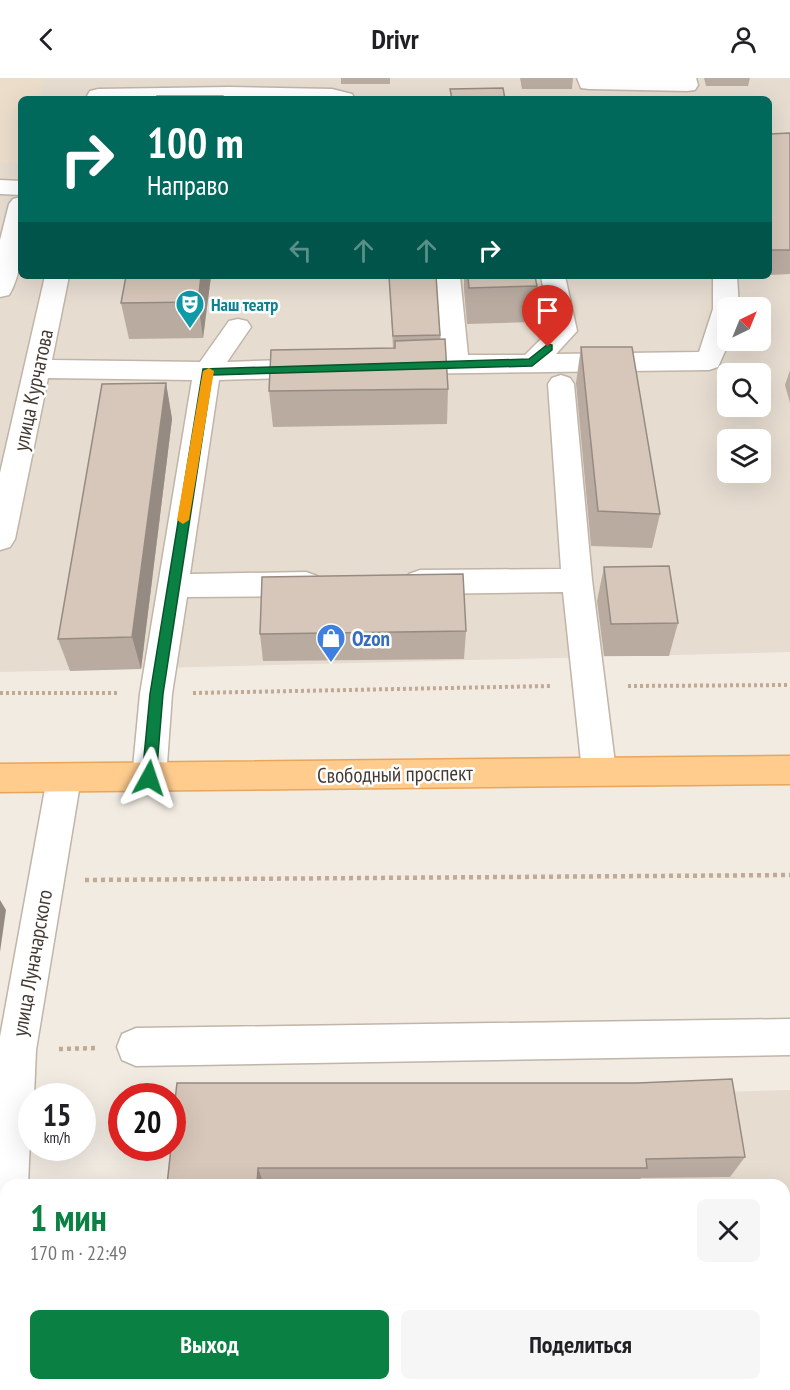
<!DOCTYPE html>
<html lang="ru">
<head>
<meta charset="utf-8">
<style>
  body { margin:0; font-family:"PT Sans Narrow",sans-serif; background:#f6f6f6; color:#202124; height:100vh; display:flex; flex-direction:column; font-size:22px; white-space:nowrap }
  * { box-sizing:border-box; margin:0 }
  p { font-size:20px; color:#757577 }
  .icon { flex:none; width:33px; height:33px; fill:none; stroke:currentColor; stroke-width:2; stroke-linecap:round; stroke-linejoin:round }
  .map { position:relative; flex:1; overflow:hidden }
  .details { position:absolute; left:0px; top:1101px; width:790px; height:212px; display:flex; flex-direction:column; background:#fff; border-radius:18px 18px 0 0; box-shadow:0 6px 24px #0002 }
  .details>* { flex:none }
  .banner { position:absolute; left:18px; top:18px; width:754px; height:183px; border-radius:9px; box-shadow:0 6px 24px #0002; background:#00695c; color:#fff; overflow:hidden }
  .needle { width:39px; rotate:43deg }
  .controls { position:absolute; left:717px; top:219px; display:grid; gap:12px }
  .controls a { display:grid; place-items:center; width:54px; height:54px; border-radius:9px; background:#fff; box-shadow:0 6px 24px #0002; font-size:30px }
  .speed { position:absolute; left:18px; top:1005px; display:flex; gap:12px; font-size:30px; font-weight:700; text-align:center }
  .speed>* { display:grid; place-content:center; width:78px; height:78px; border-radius:50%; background:#fff; box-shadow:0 6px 24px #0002; line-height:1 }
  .speed small { font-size:15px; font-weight:400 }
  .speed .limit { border:9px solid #d22; background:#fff; color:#111 }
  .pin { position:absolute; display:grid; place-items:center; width:51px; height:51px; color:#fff; margin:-62px -26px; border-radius:50% 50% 50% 0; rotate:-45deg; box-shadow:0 0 6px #0007 }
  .pin .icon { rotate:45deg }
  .me { position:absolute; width:66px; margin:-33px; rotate:5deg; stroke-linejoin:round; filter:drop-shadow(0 0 4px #0008) }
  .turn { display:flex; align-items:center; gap:21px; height:126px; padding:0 30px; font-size:27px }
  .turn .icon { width:78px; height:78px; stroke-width:2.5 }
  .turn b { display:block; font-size:42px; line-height:51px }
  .lanes { display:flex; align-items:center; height:57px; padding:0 30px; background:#0003; justify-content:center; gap:30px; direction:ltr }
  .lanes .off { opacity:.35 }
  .round { display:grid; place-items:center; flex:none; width:63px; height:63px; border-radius:9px; background:#f6f6f6 }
  .headline { display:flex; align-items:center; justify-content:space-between; height:102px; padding:0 30px }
  h1 { font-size:36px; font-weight:600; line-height:45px; color:#0b8043 }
  .action { display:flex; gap:12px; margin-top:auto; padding:12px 30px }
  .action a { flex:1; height:69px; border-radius:9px; background:#0b8043; color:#fff; font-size:24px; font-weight:600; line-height:69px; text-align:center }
  .action a+a { background:#f6f6f6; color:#202124 }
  header { display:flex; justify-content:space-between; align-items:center; height:78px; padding:0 30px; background:#fff; font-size:27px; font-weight:600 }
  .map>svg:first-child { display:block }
  .residential { fill:#e6dcd0; fill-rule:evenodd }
  .education { fill:#ecddcb }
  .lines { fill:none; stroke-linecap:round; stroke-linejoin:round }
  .minor-casing { stroke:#c1b4a8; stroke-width:3 }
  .major-casing { stroke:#e8a65a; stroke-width:3 }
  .path-far1 { stroke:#c0aa95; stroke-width:4; stroke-dasharray:3 3; stroke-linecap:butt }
  .path { stroke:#c0aa95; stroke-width:4.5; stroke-dasharray:4 4; stroke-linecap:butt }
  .minor { fill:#fff; fill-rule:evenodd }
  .major { fill:#ffcc8e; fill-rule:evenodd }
  .wall { fill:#b9aba0 }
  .shaded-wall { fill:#968b82 }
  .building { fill:#d7c7ba; stroke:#968b82; stroke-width:1.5 }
  .route { fill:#0b8043; stroke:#07532c; stroke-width:1.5 }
  .slow { fill:#f59e0b }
  .labels { text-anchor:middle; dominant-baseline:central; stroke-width:5; stroke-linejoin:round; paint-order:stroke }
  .far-culture-label { font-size:18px; font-weight:bold; fill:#0d838f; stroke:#fff; text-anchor:start }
  .street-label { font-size:21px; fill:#443a33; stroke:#fff }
  .shop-label { font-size:21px; font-weight:bold; fill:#366cbe; stroke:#fff; text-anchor:start }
</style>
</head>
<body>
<header><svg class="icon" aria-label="back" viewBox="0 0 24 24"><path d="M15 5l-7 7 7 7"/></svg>Drivr<svg class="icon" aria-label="person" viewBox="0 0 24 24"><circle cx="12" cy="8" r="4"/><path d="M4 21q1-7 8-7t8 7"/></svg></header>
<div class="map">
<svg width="790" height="1312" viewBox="0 0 790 1312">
  <rect width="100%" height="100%" fill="#f2ebe2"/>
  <!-- residential -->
  <g class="residential">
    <path d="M0,0H790V574L0,594ZM21,21H770V198H21ZM728,230H760V262H728ZM728,296H760V328H728ZM728,362H760V394H728Z"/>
    <polygon points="790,1012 790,1312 160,1312 161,1306 784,1306 784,1107 179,1107 186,1027"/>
  </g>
  <!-- education -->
  <polygon class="education" points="0,0 45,0 40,21 21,21 21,85 0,85"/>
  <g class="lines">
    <!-- minor casing -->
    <g class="minor-casing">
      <g id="minor">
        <polygon points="577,0 696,0 698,7 695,12 687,13 589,11 581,10"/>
        <polygon points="229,9 332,11 352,16 355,21 89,21 87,18 90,13 98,11"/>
        <polygon points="0,102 21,103 21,117 0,116"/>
        <path d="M21,119C21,149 26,190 9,217L0,219V162L9,126L13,121Z"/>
        <polygon points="45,198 69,198 52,282 200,284 229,243 238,241 247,243 251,249 227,284 315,281 324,284 328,290 324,296 315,299 219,302 190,496 306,494 317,498 321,506 317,514 306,518 187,519 172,616 166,700 161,710 149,714 137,710 132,700 140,616 192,302 48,300 15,461 10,469 0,472 0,395"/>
        <polygon points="436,198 460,198 468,277 525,277 551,251 541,198 565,198 577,253 556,276 699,274 713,231 713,198 737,198 739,230 728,230 728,262 730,262 718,289 709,292 402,296 393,293 389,287 393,281 402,278 442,278"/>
        <polygon points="561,297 570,300 574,306 592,502 616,693 611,703 599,707 587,703 582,693 563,514 420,516 409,512 405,504 409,496 420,492 561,491 548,306 552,300"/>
        <polygon points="64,686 76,690 81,700 36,972 34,1018 32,1018 28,1107 6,1107 6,1237 0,1239 0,959 47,700 52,690"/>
        <polygon points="790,941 790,977 136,988 122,982 117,969 122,956 136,950"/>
        <rect x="784" y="1144" width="6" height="42"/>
        <rect x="311" y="1306" width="44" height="6"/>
        <polygon points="667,1306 712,1306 710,1312 665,1312"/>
      </g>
    </g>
    <!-- major casing -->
    <g class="major-casing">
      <polygon id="major" points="790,678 790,706 0,714 0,686"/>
    </g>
    <!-- path-far1 -->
    <g class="path-far1">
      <polyline points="628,608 790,607"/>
      <polyline points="0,615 119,615"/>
      <polyline points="193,615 551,608"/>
    </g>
    <!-- path -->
    <g class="path">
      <polyline points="85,802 790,797"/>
      <polyline points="59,971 99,970"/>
      <polyline points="565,1312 569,1306"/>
    </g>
    <!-- minor -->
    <use href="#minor" class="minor"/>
    <!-- major -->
    <use href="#major" class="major"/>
  </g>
  <!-- wall -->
  <g class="wall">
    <rect x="341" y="0" width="49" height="6"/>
    <polygon points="520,0 573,0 572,11 522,11"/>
    <polygon points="704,0 750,0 748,8 706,8"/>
    <polygon points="790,55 790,196 770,197 770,56"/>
    <polygon points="126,198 211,198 203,260 129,261 121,225"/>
    <polygon points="389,198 440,257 440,261 448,311 447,346 273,349 269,313 393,270"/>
    <polygon points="464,198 535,198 537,208 533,244 467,246 464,211"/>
    <polygon points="581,269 660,436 652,470 591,468 576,305"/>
    <polygon points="790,292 790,325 785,307"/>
    <polygon points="166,305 172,341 141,591 70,593 58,561"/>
    <polygon points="604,489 678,545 669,578 604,578 597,523"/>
    <polygon points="466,553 464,581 263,583 260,556"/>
    <polygon points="171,1070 745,1079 730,1099 641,1100 637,1107 167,1107"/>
  </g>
  <!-- shaded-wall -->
  <g class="shaded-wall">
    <polygon points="201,198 211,198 203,260 198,224"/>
    <polygon points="166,305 172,341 141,591 132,559"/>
    <polygon points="0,822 6,832 0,874"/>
    <polygon points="258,1090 264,1107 257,1107"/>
    <rect x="246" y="1306" width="8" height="6"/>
  </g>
  <!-- building -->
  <g class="building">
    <polygon points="503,10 505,21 452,21 450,11"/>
    <rect x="157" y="18" width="66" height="3"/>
    <polygon points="790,55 790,172 770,172 770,56"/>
    <polygon points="126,198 201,198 198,224 121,225"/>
    <polygon points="389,198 436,198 440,257 393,258"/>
    <polygon points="468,198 535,198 537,208 469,210"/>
    <polygon points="445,261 448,311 269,313 271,272 395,270 395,263"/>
    <polygon points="581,269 632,269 660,436 598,433"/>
    <polygon points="166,305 132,559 58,561 102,306"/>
    <polygon points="669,488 678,545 611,546 604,489"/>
    <polygon points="463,496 466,553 260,556 262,499"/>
    <polygon points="732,1001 745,1079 646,1081 647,1090 258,1090 257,1107 167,1107 171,1070 172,1070 172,1049 177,1005 637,1005"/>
    <polygon points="148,1306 246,1306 246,1312 147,1312"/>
  </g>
  <!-- route -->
  <polygon class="route" points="548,266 552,267 552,272 532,288 212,297 163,616 156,700 154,704 144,704 142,700 150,616 203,291 529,281"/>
  <!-- slow -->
  <polygon class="slow" points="209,290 214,293 189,442 183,446 177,442 203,293"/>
  <!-- icons -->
  <defs>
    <g id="theatre-pin" transform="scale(1.5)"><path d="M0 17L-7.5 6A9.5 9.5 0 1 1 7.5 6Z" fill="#0f9aa8" stroke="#fff"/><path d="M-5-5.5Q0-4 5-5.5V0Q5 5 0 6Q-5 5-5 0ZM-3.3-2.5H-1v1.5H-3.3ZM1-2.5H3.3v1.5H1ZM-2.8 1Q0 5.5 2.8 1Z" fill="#fff"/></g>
    <g id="shop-pin" transform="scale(1.5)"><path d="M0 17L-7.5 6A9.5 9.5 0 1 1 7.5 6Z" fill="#3f7fe0" stroke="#fff"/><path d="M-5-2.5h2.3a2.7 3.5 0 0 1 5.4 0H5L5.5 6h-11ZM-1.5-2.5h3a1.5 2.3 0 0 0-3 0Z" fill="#fff"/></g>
  </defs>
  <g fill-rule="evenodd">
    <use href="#theatre-pin" x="190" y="226"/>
    <use href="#shop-pin" x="331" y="560"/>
  </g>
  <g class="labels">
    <!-- far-culture labels -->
    <g class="far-culture-label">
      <text x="211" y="226">Наш театр</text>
    </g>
    <!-- street labels -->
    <g class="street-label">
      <text transform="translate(33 312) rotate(-78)">улица Курчатова</text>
      <text transform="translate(395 696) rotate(-1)">Свободный проспект</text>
      <text transform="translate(32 885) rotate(-80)">улица Луначарского</text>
    </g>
    <!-- shop labels -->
    <g class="shop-label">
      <text x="352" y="560">Ozon</text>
    </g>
  </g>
</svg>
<div class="controls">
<a><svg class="needle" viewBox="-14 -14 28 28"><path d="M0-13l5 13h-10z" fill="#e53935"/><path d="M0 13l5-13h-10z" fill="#757577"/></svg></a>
<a><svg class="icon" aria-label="search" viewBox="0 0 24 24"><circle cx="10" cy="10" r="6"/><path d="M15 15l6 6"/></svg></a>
<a><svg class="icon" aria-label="layers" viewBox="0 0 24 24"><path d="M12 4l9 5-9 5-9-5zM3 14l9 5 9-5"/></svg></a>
</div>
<div class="speed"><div>15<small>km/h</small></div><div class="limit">20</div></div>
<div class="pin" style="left:548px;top:269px;background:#d93025"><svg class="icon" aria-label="arrive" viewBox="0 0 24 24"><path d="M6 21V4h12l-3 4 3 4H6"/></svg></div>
<svg class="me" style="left:149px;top:700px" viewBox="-20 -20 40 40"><path d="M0-17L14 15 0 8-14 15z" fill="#0b8043" stroke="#fff" stroke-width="4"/></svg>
<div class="banner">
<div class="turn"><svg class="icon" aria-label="right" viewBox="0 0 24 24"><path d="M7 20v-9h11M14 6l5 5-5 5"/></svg><div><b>100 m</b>Направо</div></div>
<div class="lanes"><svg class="icon off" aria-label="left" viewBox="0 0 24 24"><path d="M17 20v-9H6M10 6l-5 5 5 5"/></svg><svg class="icon off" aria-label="ahead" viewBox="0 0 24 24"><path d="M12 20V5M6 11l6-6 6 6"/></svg><svg class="icon off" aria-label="ahead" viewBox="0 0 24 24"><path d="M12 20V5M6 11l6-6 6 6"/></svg><svg class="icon" aria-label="right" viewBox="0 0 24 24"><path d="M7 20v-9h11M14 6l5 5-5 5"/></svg></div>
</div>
<section class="details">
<div class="headline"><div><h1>1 мин</h1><p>170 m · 22:49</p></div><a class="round"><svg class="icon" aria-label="close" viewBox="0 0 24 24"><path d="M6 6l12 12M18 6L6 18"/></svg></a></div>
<div class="action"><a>Выход</a><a>Поделиться</a></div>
</section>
</div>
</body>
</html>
